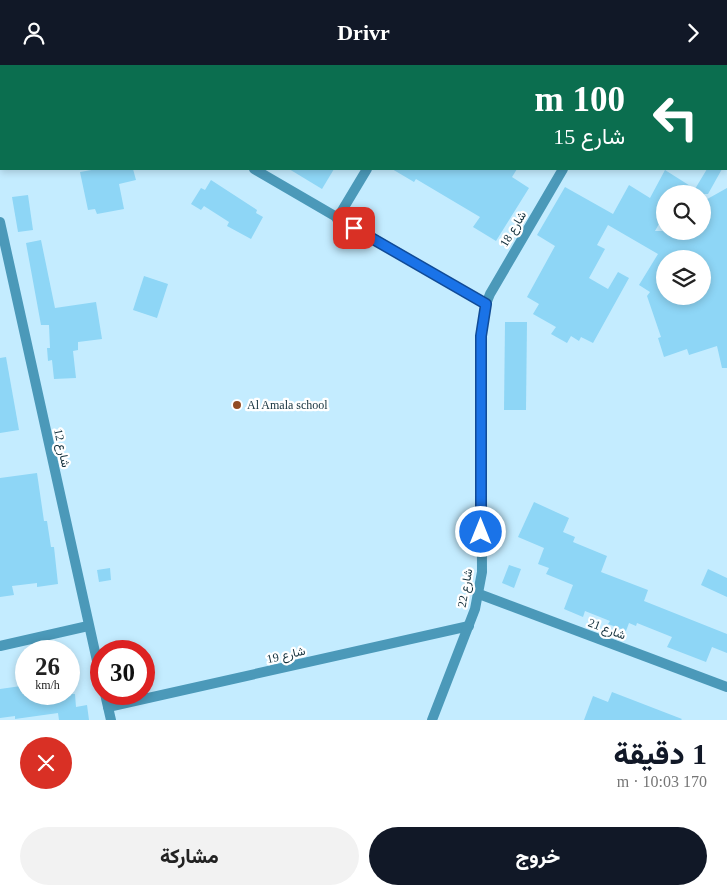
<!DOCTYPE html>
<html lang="ar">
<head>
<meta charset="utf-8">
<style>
  body { margin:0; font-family:"Times New Roman",Vazirmatn,serif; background:#f2f2f2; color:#222; direction:rtl; height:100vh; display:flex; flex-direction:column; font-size:19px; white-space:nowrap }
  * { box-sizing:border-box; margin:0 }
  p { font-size:16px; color:#767676 }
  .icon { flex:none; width:28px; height:28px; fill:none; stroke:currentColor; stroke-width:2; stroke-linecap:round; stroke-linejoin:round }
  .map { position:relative; height:655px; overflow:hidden; direction:ltr }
  .side { display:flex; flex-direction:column; background:#fff; flex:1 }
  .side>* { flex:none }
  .hud { position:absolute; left:0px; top:0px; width:728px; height:105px; box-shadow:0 2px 8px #0003; direction:rtl; background:#0b6e4f; color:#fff; overflow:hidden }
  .tools { position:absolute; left:656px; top:120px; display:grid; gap:10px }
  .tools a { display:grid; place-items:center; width:55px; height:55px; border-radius:50%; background:#fff; box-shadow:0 2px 8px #0003; font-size:25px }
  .speed { position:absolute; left:15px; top:575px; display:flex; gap:10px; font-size:25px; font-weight:700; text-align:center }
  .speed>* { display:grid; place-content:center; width:65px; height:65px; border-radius:50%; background:#fff; box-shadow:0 2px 8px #0003; line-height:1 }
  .speed small { font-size:12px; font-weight:400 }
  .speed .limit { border:8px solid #d22; background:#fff; color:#111 }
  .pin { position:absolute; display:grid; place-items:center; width:42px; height:42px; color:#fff; margin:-21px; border-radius:10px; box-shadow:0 2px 8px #0006 }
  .me { position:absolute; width:55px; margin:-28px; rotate:0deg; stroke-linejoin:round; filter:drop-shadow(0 0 4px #0008) }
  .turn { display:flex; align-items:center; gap:18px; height:105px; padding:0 20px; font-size:22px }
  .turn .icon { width:65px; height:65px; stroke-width:2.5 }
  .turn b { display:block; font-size:35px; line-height:42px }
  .round { display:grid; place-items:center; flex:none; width:52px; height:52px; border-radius:26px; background:#f2f2f2 }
  .headline { display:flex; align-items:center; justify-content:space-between; height:85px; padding:0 20px }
  h1 { font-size:30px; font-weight:800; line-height:38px; color:#111827 }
  .cta { display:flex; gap:10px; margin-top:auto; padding:10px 20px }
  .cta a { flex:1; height:58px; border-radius:30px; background:#111827; color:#fff; font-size:20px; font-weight:800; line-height:58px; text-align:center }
  .cta a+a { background:#f2f2f2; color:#222 }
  header { display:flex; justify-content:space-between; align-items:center; height:65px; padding:0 20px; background:#111827; color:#fff; font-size:22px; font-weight:800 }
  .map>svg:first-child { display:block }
  .building { fill:#8ed6f6; fill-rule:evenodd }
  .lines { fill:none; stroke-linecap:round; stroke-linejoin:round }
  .minor { stroke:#4b99b9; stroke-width:10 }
  .route-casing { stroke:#114b97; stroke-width:12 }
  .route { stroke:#1a73e8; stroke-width:9 }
  .poi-dot { fill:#914b23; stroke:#fff; stroke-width:2 }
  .labels { text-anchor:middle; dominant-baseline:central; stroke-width:4.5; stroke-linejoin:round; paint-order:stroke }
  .street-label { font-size:12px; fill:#13303c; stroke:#fff }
  .poi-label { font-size:12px; fill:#13303c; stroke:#fff; text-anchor:start }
</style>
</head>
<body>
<header><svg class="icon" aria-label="forward" viewBox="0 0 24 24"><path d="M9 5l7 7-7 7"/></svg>Drivr<svg class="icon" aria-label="person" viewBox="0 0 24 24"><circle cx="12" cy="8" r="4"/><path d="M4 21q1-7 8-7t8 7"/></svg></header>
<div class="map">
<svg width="727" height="655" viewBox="0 0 727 655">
  <rect width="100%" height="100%" fill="#c4ecff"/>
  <!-- building -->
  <g class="building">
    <polygon points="97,104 133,104 136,115 119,119 124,144 97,149 95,144 88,145 80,107"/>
    <polygon points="289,104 334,104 322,124"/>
    <polygon points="392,104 517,104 512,112 529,123 496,176 473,162 480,152 416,114 414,117"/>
    <path d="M707,104H722L708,129H665V148L655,166H702V137L727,123V303H722L717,281L689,290L687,284L664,292L658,273L661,272L647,231L650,227L639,220L658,189L608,160L597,180L605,184L589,213L608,224L618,207L629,213L593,278L581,272L579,276L571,271L567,278L551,269L556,262L533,249L539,239L527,232L555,181L537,170L565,122L613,149L629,120L650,133L665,105L695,124ZM665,194H702V231H665Z"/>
    <polygon points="211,115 257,145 256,148 263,152 251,174 227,161 229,157 204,141 201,145 191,139 201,123 205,125"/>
    <polygon points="28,130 33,165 18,167 12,132"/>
    <polygon points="41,175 55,243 96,237 102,274 78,277 78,285 73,286 76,313 54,314 52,295 48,296 47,283 50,283 49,260 41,260 26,178"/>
    <polygon points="144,211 168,219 157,253 133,245"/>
    <polygon points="505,257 527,257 526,345 504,345"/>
    <polygon points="6,292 19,365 0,368 0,293"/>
    <polygon points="37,408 44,456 47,456 51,482 54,482 58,519 37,522 37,518 12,521 14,530 0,532 0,413"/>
    <polygon points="534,437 569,453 563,467 575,472 573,477 607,491 601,507 648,525 644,536 727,569 727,588 712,582 706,597 667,582 672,572 637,558 636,561 629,558 626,566 608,559 610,556 585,546 583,552 564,544 573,520 546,509 549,503 538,499 544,483 518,472"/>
    <polygon points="509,500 521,504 514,523 502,518"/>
    <polygon points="110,503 111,515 99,517 97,505"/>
    <polygon points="708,504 727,513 727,532 701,520"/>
    <polygon points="21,621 22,629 75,629 76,642 87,640 89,655 59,655 58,648 15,654 15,651 0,653 0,624"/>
    <polygon points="612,627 682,654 681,655 584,655 593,631 608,637"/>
  </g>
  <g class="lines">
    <!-- minor -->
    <g class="minor">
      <polyline points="236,1 236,0"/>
      <polyline points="428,1 428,0"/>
      <polyline points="624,1 625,0"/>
      <polyline points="0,80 1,80"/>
      <polyline points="254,104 486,239"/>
      <polyline points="337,154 367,104"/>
      <polyline points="0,157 101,614"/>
      <polyline points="479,529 727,622"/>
      <polyline points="0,581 88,561"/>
      <polyline points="105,629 111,655"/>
      <polyline points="108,642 469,561"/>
      <polyline points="432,655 475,544 482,507 481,271 486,239 490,229 563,104"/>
    </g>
  </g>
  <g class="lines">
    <!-- route casing -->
    <g class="route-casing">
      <polyline id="route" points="354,163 486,239 481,271 481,467"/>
    </g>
    <!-- route -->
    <use href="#route" class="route"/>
  </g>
  <!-- markers -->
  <circle class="poi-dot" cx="237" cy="340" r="5"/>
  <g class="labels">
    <!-- street labels -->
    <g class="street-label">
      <text transform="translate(513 164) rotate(-59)">شارع 18</text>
      <text transform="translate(62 383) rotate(78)">شارع 12</text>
      <text transform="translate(465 523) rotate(-80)">شارع 22</text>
      <text transform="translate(607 564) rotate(21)">شارع 21</text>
      <text transform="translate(286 590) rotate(-13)">شارع 19</text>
    </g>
    <!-- poi labels -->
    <g class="poi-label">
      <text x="247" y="340">Al Amala school</text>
    </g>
  </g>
</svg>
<div class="tools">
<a><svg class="icon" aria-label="search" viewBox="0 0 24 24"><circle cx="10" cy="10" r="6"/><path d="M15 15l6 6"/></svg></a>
<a><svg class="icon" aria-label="layers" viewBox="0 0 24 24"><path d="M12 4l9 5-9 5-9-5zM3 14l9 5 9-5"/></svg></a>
</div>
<div class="speed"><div>26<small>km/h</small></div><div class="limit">30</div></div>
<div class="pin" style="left:354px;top:163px;background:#d93025"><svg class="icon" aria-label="arrive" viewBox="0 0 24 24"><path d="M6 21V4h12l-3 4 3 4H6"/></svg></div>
<svg class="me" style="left:481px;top:467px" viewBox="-20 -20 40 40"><circle r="17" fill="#1a73e8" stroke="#fff" stroke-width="3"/><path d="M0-11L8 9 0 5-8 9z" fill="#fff"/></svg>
<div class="hud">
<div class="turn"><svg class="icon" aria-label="left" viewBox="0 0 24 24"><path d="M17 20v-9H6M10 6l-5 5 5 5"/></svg><div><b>100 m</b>شارع 15</div></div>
</div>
</div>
<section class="side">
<div class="headline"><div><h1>1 دقيقة</h1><p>170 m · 10:03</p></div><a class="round" style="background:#d93025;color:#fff"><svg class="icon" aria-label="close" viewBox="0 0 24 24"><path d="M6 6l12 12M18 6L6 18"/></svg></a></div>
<div class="cta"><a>خروج</a><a>مشاركة</a></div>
</section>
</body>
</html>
